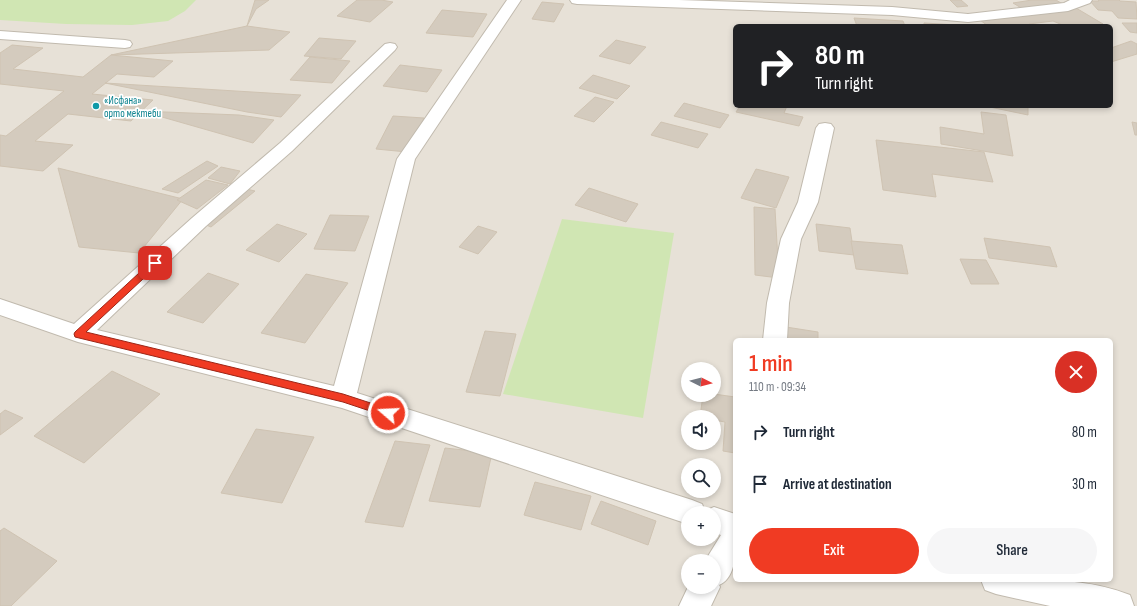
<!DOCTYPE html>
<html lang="en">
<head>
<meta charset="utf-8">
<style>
  body { margin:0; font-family:"Sofia Sans Condensed",sans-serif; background:#f6f6f7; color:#1f2937; height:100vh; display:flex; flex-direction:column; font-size:15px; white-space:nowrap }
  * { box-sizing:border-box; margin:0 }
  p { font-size:13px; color:#747a83 }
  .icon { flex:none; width:22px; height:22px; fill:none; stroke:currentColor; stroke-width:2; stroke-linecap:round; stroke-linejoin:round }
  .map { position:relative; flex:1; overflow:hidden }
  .drawer { position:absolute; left:733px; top:338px; width:380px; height:244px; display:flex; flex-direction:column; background:#fff; border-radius:6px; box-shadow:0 2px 6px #0003 }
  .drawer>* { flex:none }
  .top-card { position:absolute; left:733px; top:24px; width:380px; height:84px; border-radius:6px; box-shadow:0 2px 6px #0003; background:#202124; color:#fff; overflow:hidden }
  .needle { width:26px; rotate:96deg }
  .tools { position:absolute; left:681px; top:362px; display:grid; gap:8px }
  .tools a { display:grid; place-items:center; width:40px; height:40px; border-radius:50%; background:#fff; box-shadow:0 2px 6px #0003; font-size:20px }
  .pin { position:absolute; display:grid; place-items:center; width:34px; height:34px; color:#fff; margin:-17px; border-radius:8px; box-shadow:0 2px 6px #0006 }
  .me { position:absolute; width:44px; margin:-22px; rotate:289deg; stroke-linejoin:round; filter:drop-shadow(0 0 3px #0008) }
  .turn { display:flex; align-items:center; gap:14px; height:84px; padding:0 16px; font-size:18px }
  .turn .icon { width:52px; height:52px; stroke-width:2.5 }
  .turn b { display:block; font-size:28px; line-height:34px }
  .round { display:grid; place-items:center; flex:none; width:42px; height:42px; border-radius:21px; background:#f6f6f7 }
  .head { display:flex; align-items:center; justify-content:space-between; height:68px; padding:0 16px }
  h1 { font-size:24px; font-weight:600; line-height:30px; color:#f03b23 }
  .primary-button { display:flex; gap:8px; margin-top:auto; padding:8px 16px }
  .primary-button a { flex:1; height:46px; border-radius:24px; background:#f03b23; color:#fff; font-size:16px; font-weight:600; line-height:46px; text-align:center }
  .primary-button a+a { background:#f6f6f7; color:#1f2937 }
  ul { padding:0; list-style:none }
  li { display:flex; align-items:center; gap:12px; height:52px; padding:0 16px }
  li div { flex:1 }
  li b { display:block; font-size:15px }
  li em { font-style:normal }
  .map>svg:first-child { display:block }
  .residential { fill:#e7e1d7; fill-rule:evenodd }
  .green { fill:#d0e6b3 }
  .building { fill:#d4cbbe; stroke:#cfc3b2 }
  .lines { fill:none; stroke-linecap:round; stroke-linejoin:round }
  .minor-casing { stroke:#c1baae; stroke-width:2 }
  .minor { fill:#fff; fill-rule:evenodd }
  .route { fill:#f03b23; stroke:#9c2617 }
  .culture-dot { fill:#0f9aa8; stroke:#fff; stroke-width:1.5 }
  .labels { text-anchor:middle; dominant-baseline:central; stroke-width:3.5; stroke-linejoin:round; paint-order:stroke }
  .far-culture-label { font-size:11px; fill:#0d838f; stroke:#fff; text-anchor:start }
</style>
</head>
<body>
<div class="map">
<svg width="1137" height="606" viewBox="0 0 1137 606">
  <rect width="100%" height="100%" fill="#f3f0e8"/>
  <!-- residential -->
  <path class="residential" d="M0,0H1137V606H0ZM735,26H1111V106H735ZM735,340H1111V580H735ZM688,369H714V395H688ZM688,417H714V443H688ZM688,465H714V491H688ZM688,513H714V539H688ZM688,561H714V587H688Z"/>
  <!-- green -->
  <g class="green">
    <polygon points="0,0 196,0 185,11 168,21 132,25 66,24 0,20"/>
    <polygon points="562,219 674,233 643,418 503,394"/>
  </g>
  <!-- building -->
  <g class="building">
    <polygon points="255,0 269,0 256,9 247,26"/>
    <polygon points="357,0 381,0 393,2 370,22 337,16"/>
    <polygon points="950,0 961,0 968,6 957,7"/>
    <polygon points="1032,0 1056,0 1066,6 1028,12 1013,3"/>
    <polygon points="1098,0 1119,0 1120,1 1136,2 1137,19 1118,18 1112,11 1098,10 1090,1 1099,1"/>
    <polygon points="542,2 564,4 554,22 532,19"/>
    <polygon points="1076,8 1103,24 1088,26 1065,26 1053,21 1029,24 1032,26 988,26 980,20"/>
    <polygon points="442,10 487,14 473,37 426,33"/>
    <polygon points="854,18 903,21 905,26 857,26"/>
    <polygon points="924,23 957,25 958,26 924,26"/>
    <polygon points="1122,23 1137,23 1137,33 1130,32"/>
    <polygon points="247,26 290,32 269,50 111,55"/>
    <polygon points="319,38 356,41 341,59 304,56"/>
    <polygon points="616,40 646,47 630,64 599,56"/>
    <polygon points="1131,41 1137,44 1137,54 1111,62 1111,48"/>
    <polygon points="12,45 43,48 13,69 83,77 111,55 173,61 154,77 117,74 92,94 153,100 131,121 68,114 35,141 73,145 43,171 0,166 0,135 6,136 64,91 0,84 0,53"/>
    <polygon points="310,57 350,61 332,83 290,80"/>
    <polygon points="400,65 442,70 427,92 383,86"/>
    <polygon points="593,75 630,86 617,99 579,88"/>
    <polygon points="105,83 301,95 281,117 247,112"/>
    <polygon points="595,97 614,102 594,122 574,116"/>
    <polygon points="684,103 729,115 720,128 674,116"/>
    <polygon points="740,106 787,106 784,113 803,117 799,126 736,112"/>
    <polygon points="985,106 1028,106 1028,115"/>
    <polygon points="141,111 239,115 274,120 253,143"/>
    <polygon points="981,112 1006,115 1013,156 941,144 940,127 984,134"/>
    <polygon points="393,116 424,118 407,152 376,149"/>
    <polygon points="661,122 708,134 698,148 651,135"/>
    <polygon points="1132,122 1137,123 1137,135 1135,135"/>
    <polygon points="876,140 984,152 993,182 932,174 936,197 883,190"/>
    <polygon points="207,161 218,166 178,193 162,189"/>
    <polygon points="221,167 240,171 230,184 208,178"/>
    <polygon points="58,168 183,199 139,253 79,247"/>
    <polygon points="756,169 789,177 776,208 741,198"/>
    <polygon points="206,180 228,185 197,209 177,200"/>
    <polygon points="242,188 255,191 211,227 199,222"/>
    <polygon points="589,188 638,204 626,222 575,205"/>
    <polygon points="754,207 775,209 779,278 755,275"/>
    <polygon points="330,215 369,216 355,251 314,249"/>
    <polygon points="277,224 307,234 279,262 246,250"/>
    <polygon points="816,224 850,228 854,255 819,251"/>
    <polygon points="478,226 497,232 478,254 459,247"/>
    <polygon points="984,238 1050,247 1057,267 989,258"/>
    <polygon points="851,241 902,245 908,274 856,269"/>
    <polygon points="960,259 986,260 999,284 971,284"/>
    <polygon points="208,273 239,284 203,323 167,312"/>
    <polygon points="306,274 348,283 305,343 261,333"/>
    <polygon points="786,327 818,332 818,340 785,340"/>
    <polygon points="485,331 516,334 500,396 466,392"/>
    <polygon points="112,371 160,394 84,463 34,436"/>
    <polygon points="714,394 735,397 735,453 723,451 725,422 714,420 714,417 700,417 703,395"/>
    <polygon points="5,410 23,418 0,435 0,414"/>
    <polygon points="256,429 314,437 282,503 221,493"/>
    <polygon points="395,441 430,445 403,527 365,522"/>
    <polygon points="445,448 492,453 480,507 429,501"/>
    <polygon points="535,482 591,496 581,530 524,515"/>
    <polygon points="601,501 656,521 648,545 591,524"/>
    <polygon points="4,528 57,561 11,606 0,606 0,531"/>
  </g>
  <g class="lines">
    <!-- minor casing -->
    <g class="minor-casing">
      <g id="minor">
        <path d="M507,0H521L415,159L357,393L692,500L702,504L705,511L714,507L735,514C735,534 741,576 719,585L720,587L711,606H679L688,587H714V561H705L721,535L714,533V513H688V524L342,408L78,342L0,315V299L74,324L192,218L280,143L385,44L390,43L395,44L397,47L395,50L292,151L206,226L97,330L334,386L397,159Z"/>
        <polygon points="570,0 679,0 892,7 968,14 1064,3 1070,0 1092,0 1090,3 1068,11 968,22 892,15 577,4 572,3"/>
        <polygon points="0,31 125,40 130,41 132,44 130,47 125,48 0,39"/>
        <polygon points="825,123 831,124 834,128 818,202 801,239 789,303 787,340 763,340 767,303 781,239 798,202 816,128 819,124"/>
        <path d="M981,580C1031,580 1083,576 1130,595L1134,606H1050L996,594L985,590Z"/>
      </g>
    </g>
    <!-- minor -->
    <use href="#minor" class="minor"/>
  </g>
  <!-- route -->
  <polygon class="route" points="155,260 159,263 158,265 86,332 343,394 392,410 393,413 392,416 388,417 343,402 75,337 74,334 75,332 152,261"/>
  <!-- markers -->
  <circle class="culture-dot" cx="96" cy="106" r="4"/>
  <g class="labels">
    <!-- far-culture labels -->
    <g class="far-culture-label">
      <text x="104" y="100">«Исфана»<tspan x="104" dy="13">орто мектеби</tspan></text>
    </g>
  </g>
</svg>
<div class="tools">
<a><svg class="needle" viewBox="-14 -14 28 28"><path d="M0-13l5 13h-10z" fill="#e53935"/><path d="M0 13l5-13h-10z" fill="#747a83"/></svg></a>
<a><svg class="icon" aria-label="sound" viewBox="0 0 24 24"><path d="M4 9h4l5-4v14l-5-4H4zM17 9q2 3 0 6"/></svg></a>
<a><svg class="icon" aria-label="search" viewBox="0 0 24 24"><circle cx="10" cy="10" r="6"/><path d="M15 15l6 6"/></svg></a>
<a>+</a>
<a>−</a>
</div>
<div class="pin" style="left:155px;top:263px;background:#d93025"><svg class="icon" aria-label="arrive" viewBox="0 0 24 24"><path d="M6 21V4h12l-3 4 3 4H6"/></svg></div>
<svg class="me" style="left:388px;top:413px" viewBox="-20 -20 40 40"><circle r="17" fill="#f03b23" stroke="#fff" stroke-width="3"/><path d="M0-11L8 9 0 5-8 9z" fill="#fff"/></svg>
<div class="top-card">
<div class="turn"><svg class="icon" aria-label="right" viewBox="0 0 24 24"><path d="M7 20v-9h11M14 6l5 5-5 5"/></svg><div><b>80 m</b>Turn right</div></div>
</div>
<section class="drawer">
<div class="head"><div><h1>1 min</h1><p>110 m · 09:34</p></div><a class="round" style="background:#d93025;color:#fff"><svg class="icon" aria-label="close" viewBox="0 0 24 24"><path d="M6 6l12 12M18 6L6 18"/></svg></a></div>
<ul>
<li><svg class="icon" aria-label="right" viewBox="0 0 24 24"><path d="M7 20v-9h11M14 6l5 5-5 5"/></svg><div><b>Turn right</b></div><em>80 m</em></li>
<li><svg class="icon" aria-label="arrive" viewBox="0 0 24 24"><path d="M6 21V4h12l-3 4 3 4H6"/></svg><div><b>Arrive at destination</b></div><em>30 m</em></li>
</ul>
<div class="primary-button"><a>Exit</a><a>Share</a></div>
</section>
</div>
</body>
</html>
